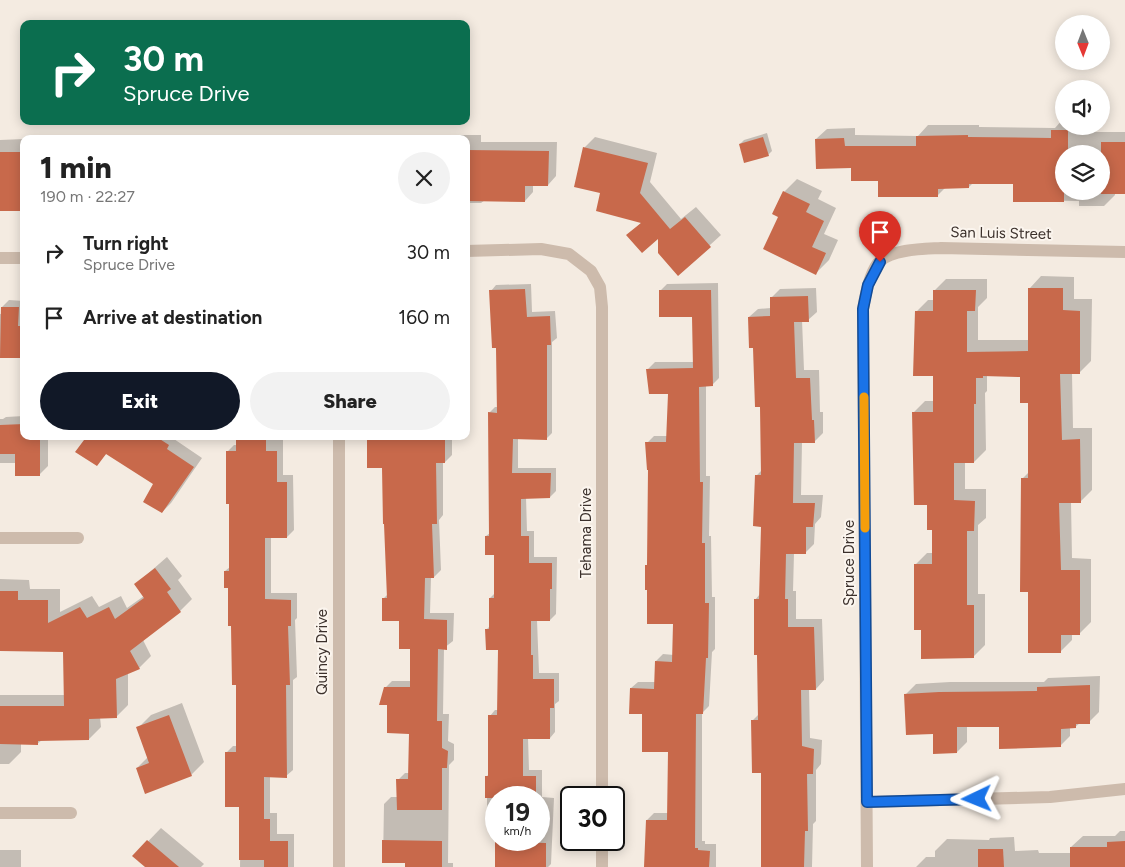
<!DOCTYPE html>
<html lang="en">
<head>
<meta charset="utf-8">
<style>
  body { margin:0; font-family:Figtree,sans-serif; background:#f2f2f2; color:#222; height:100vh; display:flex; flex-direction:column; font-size:19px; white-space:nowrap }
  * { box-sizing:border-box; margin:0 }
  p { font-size:16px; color:#767676 }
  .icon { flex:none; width:28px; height:28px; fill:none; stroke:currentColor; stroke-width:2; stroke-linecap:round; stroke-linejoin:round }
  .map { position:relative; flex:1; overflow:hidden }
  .details { position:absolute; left:20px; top:135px; width:450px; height:305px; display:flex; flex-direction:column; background:#fff; border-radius:10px; box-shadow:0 2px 12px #0003 }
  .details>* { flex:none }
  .top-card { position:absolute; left:20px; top:20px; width:450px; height:105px; border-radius:10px; box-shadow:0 2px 12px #0003; background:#0b6e4f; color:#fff; overflow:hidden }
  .needle { width:32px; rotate:179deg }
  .fabs { position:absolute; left:1055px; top:15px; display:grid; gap:10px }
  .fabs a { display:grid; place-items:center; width:55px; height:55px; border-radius:50%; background:#fff; box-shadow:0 2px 12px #0003; font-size:25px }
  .speed { position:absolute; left:485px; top:786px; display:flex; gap:10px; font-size:25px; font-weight:700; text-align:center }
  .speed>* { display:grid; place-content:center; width:65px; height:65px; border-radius:50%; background:#fff; box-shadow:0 2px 12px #0003; line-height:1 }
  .speed small { font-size:12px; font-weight:400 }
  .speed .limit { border:2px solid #111; border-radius:8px; background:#fff; color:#111 }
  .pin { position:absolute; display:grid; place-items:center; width:42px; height:42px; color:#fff; margin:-51px -21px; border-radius:50% 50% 50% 0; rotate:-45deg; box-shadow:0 0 5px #0007 }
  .pin .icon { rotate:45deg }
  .me { position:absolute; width:55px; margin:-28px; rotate:268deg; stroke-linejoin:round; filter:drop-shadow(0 0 4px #0008) }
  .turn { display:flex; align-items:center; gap:18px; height:105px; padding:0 20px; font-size:22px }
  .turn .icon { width:65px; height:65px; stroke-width:2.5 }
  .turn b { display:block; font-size:35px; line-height:42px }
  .round { display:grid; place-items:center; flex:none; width:52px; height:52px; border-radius:26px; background:#f2f2f2 }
  .headline { display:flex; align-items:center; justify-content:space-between; height:85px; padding:0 20px }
  h1 { font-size:30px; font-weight:800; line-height:38px }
  .button { display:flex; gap:10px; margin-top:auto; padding:10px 20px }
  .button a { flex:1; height:58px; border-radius:30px; background:#111827; color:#fff; font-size:20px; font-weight:800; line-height:58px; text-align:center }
  .button a+a { background:#f2f2f2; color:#222 }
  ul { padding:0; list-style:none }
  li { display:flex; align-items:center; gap:15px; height:65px; padding:0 20px }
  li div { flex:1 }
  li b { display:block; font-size:19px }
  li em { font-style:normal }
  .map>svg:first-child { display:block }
  .shadow { fill:#0003; fill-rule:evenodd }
  .building { fill:#c8694b }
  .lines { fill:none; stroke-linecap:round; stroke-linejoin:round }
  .street { stroke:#cdbbac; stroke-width:12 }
  .route-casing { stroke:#114b97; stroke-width:12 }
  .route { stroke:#1a73e8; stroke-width:9 }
  .slow { stroke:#f59e0b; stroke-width:9 }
  .labels { text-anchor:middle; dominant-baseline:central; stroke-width:4; stroke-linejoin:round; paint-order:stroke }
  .street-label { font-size:15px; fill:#3b302b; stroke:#fbf5ee }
</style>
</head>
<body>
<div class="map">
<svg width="1125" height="867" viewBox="0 0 1125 867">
  <rect width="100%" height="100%" fill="#f4ebe1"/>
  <!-- shadow -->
  <g class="shadow">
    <path d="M1063,119L1064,126H1078V132H1125V193H1115V195L1104,206H1079V201L1014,200V183H973L969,187L945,188L937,196L880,180L852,167L816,139L827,129L855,128V135L918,136L928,125H979V127L1055,128ZM1064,154H1101V191H1064Z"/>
    <polygon points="767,133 772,151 768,155 740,144 744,140"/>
    <polygon points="461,135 481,135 481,142 557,142 556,176 548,185 533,184 533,192 525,201 485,200 481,203 466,203 466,139 395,139 458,138"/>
    <polygon points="150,137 261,137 261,139 148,139"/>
    <polygon points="595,137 657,153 650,182 681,219 696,207 721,235 678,274 659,236 628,235 642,222 601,192 575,186 585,147"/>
    <polygon points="79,138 79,139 48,139"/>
    <polygon points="24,139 24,210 0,210 0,140"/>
    <polygon points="797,179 822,191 818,199 836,208 824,234 838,240 829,260 816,273 779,217 784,192"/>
    <polygon points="1041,276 1074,277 1074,299 1092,299 1091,361 1079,373 1072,373 1073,428 1092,428 1092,490 1080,502 1071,502 1072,558 1091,559 1091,622 1079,634 1072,634 1072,640 1060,652 1029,591 1022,479 1029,472 1030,402 1021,376 987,375 987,391 985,393 986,450 974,462 965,462 965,489 986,489 986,518 978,525 978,594 985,594 985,645 973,657 923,629 915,565 927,553 933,553 934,529 913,413 925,401 934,401 935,375 916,312 928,300 934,300 934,291 946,279 987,279 987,298 978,307 978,340 1029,340 1030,288"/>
    <polygon points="718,283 719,378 712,385 706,386 706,476 710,476 709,536 711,536 712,597 715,597 715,649 712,652 709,706 702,713 702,841 705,841 705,844 716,844 716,867 645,867 647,820 654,813 669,813 669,751 643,713 631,688 638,682 655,682 656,661 663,654 674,655 674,623 649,589 649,469 647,443 654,436 668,436 670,393 648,369 655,362 694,362 693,316 660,291 667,284"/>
    <polygon points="531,284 532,312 555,311 557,338 552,342 552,433 547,438 518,438 518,468 556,468 556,491 550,497 526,497 527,531 534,531 534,557 557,557 556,614 550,620 537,620 539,673 559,673 559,701 555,704 555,732 550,738 528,738 529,770 542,770 542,797 554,798 551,864 548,867 496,867 497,840 539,840 539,798 496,798 496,808 487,808 487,776 490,773 490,716 495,710 499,710 499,649 487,629 491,625 490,598 495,593 495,554 486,536 490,533 489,413 495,407 499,407 497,346 491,291 496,285"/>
    <polygon points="816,288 817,312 808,320 802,320 804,370 819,370 820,412 823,412 823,433 814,442 802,442 801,495 823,495 821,517 815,524 814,544 805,553 794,553 793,591 796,591 796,619 822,619 824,680 816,689 809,689 810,738 822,740 821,764 816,770 816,821 813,824 812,867 762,867 762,772 752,721 759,714 758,654 755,600 760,594 762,525 756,476 763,469 761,406 755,347 749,317 758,309 771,308 771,298 780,289"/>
    <polygon points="9,300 24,301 24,357 0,357 0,314 2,314 2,307"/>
    <polygon points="24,416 24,436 48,436 48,466 40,474 16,463 0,463 0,419 3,419 6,417"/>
    <polygon points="88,436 177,436 174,439 202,458 171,503 162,512 155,484 107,453 96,464"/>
    <polygon points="237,436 283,436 283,475 293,475 294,530 287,537 271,537 271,593 297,593 297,618 295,620 297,677 293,680 293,770 286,776 270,776 270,813 277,813 277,834 294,834 294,867 240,867 241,806 226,753 233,746 237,746 238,684 230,587 225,571 230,567 230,503 227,452 234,445 237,445"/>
    <polygon points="373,436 452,436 452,455 445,462 443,462 443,515 439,520 441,570 434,577 431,577 430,613 454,613 453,641 444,648 443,714 449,714 448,741 454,744 454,760 449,765 448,863 453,863 453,867 406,867 406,862 383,862 384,804 391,797 398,797 398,780 405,773 409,773 410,732 389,704 385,688 392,681 411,681 411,648 401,620 383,599 388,594 384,467 369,441"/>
    <polygon points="167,557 182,576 178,580 192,599 180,611 143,640 151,656 139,668 128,673 128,705 116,717 100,717 101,727 89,739 42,740 37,744 21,744 21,752 9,764 0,764 0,695 65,695 65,650 0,650 0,579 29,580 30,589 60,589 60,612 92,596 99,607 121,596 127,608 144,596 136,584"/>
    <polygon points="1100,676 1099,712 1089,722 1080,723 1075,727 1070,727 1070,736 1060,746 1000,726 967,726 967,742 957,752 934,732 906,694 916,684 950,682 1044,682 1048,678"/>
    <polygon points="182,703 204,762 191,775 137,768 148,757 138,728 151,715"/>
    <polygon points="161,828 204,864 201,867 147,867 134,856"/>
    <polygon points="1120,831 1125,831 1125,867 916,867 926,857 935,857 935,851 947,839 989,840 990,838 1014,837 1015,851 1038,850 1039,853 1071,853 1071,847 1083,836 1115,836"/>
    <rect x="0" y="850" width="21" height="17"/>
  </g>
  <!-- building -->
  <g class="building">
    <polygon points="1051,130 1068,130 1068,154 1064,154 1064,202 1013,202 1013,184 969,184 969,188 938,189 938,197 878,197 878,181 851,181 851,168 816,169 815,139 844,138 845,146 916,146 916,136 968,135 968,137 1051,138"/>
    <polygon points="763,137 769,156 744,163 739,144"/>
    <rect x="1101" y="142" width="24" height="52"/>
    <polygon points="583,147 648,163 640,193 670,229 685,217 711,247 678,276 658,253 658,239 642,253 626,235 641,223 596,211 600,193 574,187"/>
    <polygon points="466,150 549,151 548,186 525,186 525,202 466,201"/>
    <rect x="0" y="152" width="24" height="59"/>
    <polygon points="783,191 810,204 806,212 824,221 812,247 826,253 816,275 763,249 778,217 772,214"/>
    <polygon points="1028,288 1063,288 1063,310 1080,311 1080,374 1060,374 1062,440 1080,439 1081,503 1059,503 1061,570 1080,570 1080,635 1061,635 1061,653 1028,653 1028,592 1020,592 1021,478 1028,478 1028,403 1020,403 1020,377 983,376 983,378 976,378 976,404 974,404 974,463 954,463 954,500 975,501 974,531 967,531 967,605 974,605 974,658 921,659 921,630 914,630 914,564 932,564 932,530 927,530 927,505 914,505 912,412 933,412 933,376 913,376 915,311 933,311 933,290 976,290 975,311 967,311 967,352 1028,351"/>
    <polygon points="525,289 527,317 550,316 551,345 547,345 547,440 513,439 512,473 551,473 550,498 521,499 521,536 529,536 529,563 552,563 552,589 550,589 550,621 531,621 531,655 533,655 533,679 554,679 554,708 550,708 550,739 523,739 523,776 536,776 536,798 485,798 485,776 488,776 488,715 497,715 498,650 486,650 485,629 489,629 489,598 494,598 494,555 485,555 485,536 489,536 488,412 497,413 496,348 492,348 489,290"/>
    <polygon points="659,290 711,290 713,386 699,387 700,482 703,482 702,543 705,543 705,603 709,603 708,658 706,658 703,714 696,714 695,848 698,848 698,850 710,851 709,867 644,867 646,820 667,820 668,752 642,752 642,714 629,714 630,688 654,689 655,661 672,662 673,624 647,624 647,590 645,590 645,565 647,565 648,470 647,470 645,442 666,442 668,394 649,394 646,369 693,368 692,317 659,317"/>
    <polygon points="808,296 809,322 794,322 796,378 810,378 812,420 814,420 815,443 794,443 793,503 815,503 813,527 806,527 806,554 786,554 785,599 788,599 788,627 814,627 816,690 801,690 802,746 814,749 813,774 807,774 808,831 805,831 804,867 761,867 761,773 752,773 751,720 758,720 757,655 754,655 754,599 759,599 761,527 753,526 755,475 761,475 760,407 755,407 753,348 749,348 748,317 770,316 770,297"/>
    <polygon points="1,307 19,307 18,326 24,326 24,358 0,358"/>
    <polygon points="24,424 24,436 40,436 40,476 15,476 15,454 0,454 0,425"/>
    <polygon points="79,436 155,436 169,445 167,449 194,467 162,513 143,502 153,484 106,454 97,466 75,452 84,440"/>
    <polygon points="236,436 266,436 266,451 277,451 277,482 287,482 287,538 265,538 265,599 291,600 291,626 288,626 290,685 286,685 287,778 264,777 264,819 270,819 270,841 288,841 288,867 264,867 264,860 239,860 239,807 225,807 225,752 236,752 236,685 232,685 231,626 228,626 228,588 224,588 224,571 229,571 229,504 226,504 226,451 236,451"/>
    <polygon points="425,436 445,436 445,463 436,463 437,524 432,524 434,578 425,578 424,619 447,620 447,650 438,649 437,721 442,721 442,748 448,751 447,768 442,768 442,810 397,810 396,779 408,779 409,734 387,733 387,705 379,705 384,687 410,687 410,649 399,649 399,621 382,621 382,598 387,598 384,524 383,524 382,468 367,468 367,440 425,440"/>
    <polygon points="155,568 171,589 167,592 181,612 130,651 140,669 116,679 117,718 89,719 89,740 38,741 38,745 0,744 0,706 64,706 63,652 0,651 0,591 18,591 18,600 48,600 48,623 80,607 87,618 109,607 115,619 144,598 134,584"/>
    <polygon points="1090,685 1090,724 1076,724 1076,728 1061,729 1061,747 999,749 999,727 957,727 957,753 933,754 933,734 906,735 904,694 939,692 1037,691 1037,687"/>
    <polygon points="169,715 192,776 145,794 136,768 149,763 136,727"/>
    <polygon points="147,840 179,867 145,867 132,856"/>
    <polygon points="382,840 442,841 442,867 405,867 405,863 382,863"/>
    <polygon points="1125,841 1125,867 1070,867 1070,847 1107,847 1107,842"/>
    <polygon points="495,842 546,843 546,867 495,867"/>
    <polygon points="978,849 1003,849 1004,867 978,867"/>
  </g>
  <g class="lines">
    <!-- street -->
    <g class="street">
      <polyline points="466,251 541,249 569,254 591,271 600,287 602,307 602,798"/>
      <polyline points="0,258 24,258"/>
      <polyline points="339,436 339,867"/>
      <polyline points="0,538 78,538"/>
      <polyline points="867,802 1050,797 1125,789"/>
      <polyline points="0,813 71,813"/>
      <polyline points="602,867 602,840"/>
      <path d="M867,867L863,309C865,297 870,270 880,261C893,249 924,249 941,248L1125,252"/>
    </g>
  </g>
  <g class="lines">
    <!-- route casing -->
    <g class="route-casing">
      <polyline id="route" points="880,262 868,285 863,309 867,802 977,799"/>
    </g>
    <!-- route -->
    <use href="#route" class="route"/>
    <!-- slow -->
    <polyline class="slow" points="864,397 865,528"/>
  </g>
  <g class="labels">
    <!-- street labels -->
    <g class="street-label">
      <text transform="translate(1001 233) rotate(1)">San Luis Street</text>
      <text transform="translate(586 533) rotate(-90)">Tehama Drive</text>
      <text transform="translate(849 563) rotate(-90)">Spruce Drive</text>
      <text transform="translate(322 652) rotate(-90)">Quincy Drive</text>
    </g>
  </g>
</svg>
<div class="fabs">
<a><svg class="needle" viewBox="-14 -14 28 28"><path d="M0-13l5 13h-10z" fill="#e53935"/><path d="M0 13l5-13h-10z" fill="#767676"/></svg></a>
<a><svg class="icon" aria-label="sound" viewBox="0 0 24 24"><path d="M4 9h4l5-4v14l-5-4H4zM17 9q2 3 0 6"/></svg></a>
<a><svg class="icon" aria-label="layers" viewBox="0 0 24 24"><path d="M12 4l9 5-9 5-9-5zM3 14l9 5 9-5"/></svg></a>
</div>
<div class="speed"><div>19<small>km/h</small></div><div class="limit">30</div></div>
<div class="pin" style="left:880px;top:262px;background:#d93025"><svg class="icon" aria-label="arrive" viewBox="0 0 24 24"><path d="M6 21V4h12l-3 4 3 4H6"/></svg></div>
<svg class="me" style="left:977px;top:799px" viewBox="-20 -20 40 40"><path d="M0-17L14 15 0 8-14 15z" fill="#1a73e8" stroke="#fff" stroke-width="4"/></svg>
<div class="top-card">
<div class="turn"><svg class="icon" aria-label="right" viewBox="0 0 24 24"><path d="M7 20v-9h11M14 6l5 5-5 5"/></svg><div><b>30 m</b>Spruce Drive</div></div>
</div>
<section class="details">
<div class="headline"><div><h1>1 min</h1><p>190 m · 22:27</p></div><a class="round"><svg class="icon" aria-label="close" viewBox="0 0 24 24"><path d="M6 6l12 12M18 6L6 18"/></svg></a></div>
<ul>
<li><svg class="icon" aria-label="right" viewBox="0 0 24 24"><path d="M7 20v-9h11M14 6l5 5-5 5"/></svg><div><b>Turn right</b><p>Spruce Drive</p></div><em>30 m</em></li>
<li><svg class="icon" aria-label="arrive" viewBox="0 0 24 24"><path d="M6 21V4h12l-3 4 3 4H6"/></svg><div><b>Arrive at destination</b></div><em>160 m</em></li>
</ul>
<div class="button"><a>Exit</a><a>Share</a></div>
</section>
</div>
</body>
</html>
